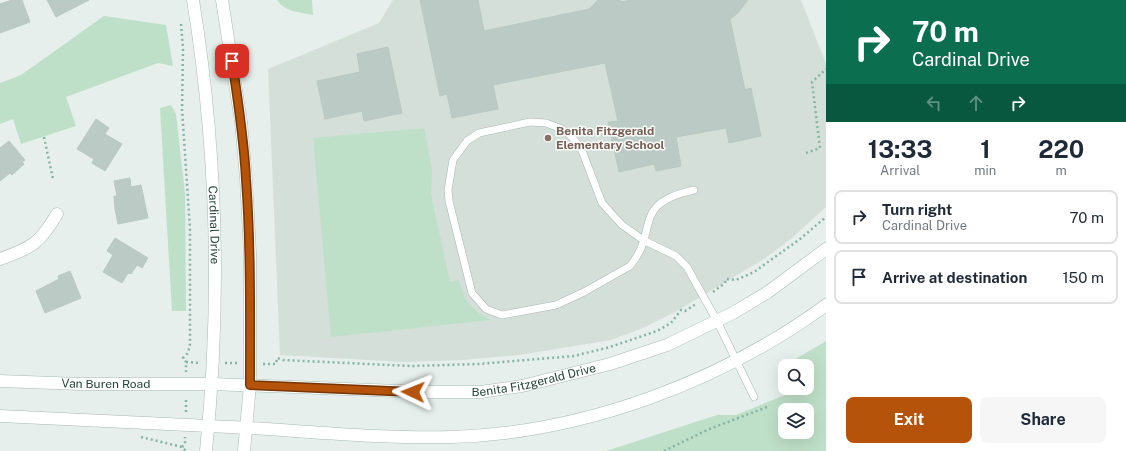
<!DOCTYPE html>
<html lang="en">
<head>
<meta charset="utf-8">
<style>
  body { margin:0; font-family:"Public Sans",sans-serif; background:#f6f6f7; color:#1f2937; height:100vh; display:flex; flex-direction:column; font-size:15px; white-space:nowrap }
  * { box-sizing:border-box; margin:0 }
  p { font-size:13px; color:#747a83 }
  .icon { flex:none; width:22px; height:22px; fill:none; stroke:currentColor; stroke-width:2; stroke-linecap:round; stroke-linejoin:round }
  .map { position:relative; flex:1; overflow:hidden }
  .sheet { display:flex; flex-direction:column; background:#fff; width:300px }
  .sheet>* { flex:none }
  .banner { background:#0b6e4f; color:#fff; overflow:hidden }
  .fabs { position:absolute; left:778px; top:359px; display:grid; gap:8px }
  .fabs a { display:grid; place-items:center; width:36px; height:36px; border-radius:8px; background:#fff; box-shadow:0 4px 16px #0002; font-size:20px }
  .pin { position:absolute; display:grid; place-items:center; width:34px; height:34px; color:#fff; margin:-17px; border-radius:8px; box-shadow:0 2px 6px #0006 }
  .me { position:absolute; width:44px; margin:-22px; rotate:272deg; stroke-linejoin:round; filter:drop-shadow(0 0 3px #0008) }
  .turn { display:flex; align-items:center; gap:14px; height:84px; padding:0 20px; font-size:18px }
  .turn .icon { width:52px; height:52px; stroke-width:2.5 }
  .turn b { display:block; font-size:28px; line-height:34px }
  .lanes { display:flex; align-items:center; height:38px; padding:0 20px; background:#0003; justify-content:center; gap:20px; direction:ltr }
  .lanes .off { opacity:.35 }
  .eta { display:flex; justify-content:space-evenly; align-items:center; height:68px; text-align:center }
  .eta b { font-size:24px; font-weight:700; line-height:28px }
  .primary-button { display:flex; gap:8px; margin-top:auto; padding:8px 20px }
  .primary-button a { flex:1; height:46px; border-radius:8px; background:#b45309; color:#fff; font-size:16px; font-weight:700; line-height:46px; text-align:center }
  .primary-button a+a { background:#f6f6f7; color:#1f2937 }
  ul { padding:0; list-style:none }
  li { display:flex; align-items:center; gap:12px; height:54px; margin:0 8px 6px; padding:0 12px; border:2px solid #e0e1e3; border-radius:8px }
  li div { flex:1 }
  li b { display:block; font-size:15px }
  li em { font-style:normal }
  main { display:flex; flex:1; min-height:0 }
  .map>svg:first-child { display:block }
  .built { fill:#d4dfda }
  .green { fill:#bfe0c8; fill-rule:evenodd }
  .building { fill:#bbcac4; stroke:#b8c9c2 }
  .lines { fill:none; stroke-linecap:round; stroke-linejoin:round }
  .lane-casing { stroke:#a8b8b2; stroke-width:8 }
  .street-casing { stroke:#a8b8b2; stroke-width:13 }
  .secondary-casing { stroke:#a4bbb3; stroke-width:13 }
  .path { stroke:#86b3a5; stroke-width:2.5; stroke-dasharray:2 3; stroke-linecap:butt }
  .lane { stroke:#fff; stroke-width:7 }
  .street { stroke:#fff; stroke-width:12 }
  .secondary { stroke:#fff; stroke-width:12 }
  .route-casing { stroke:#753606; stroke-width:10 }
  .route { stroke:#b45309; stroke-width:7 }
  .education-dot { fill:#8d6e63; stroke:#f7fbf9; stroke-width:1.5 }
  .labels { text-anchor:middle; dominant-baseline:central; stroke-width:3; stroke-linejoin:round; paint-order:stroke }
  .education-label { font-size:12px; font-weight:bold; fill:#785e54; stroke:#f7fbf9; text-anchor:start }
  .street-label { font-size:12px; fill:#24423a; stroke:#f7fbf9 }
</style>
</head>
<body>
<main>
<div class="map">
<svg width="826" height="451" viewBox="0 0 826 451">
  <rect width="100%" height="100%" fill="#e6efeb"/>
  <!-- built -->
  <polygon class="built" points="393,0 801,0 826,64 826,207 792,238 764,259 675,312 643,328 611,340 519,355 462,360 403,362 280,355 268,69 379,23"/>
  <!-- green -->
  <g class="green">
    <path d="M277,0H312L313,15C299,12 285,12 277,0Z"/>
    <polygon points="104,16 166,25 173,66 158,63 66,97 76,126 21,144 13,119 0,124 0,83 21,75"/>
    <polygon points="171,105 176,114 185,193 186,311 172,311 160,108"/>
    <path d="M424,128L432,168L431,194L450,282L459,280C463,299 473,312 491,320L331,337L313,138Z"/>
    <path d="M826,341V451H606L717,415H736L802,388H807V366H796L794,360ZM785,410H807V432H785Z"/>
  </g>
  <!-- building -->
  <g class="building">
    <polygon points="12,0 22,0 30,22 0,33 0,4"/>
    <polygon points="47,0 89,0 56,17"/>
    <polygon points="420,0 478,0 484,31 589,9 598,0 620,0 621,2 632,0 748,0 738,13 730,19 745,90 751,88 761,136 729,143 726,128 676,137 681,166 656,171 654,164 619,172 608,122 618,121 605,63 493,85 498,109 452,118 447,94 440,96"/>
    <polygon points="388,47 402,113 364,121 362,111 325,119 317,81 360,72 357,54"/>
    <polygon points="96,119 109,128 105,134 122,144 105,171 92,163 94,159 77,149"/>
    <polygon points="9,141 25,160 22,162 24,164 12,175 10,173 0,181 0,148"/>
    <polygon points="130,178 131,187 141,185 148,218 118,224 115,209 114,196 117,196 114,181"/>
    <polygon points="115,238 148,258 142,268 137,265 131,274 128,273 122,283 103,272 113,255 107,251"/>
    <polygon points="70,271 81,298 45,313 36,291 59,279 58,276"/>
  </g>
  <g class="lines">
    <!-- lane casing -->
    <g class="lane-casing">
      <path id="lane" d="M694,190C630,204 660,230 630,266L584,292L556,305L502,315L486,309L472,293L449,201L448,190L453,160L467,141L479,133L530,122L546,123L562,129L570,135L581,148L602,203L622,225L639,237L643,240L676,256L687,267L717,321L754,397"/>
    </g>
    <!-- street casing -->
    <g class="street-casing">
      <g id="street">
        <path d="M0,259C32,248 40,243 57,214"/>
        <path id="s1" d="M0,381L80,384H211"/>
        <polyline points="0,416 209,426"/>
      </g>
    </g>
    <!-- secondary casing -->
    <g class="secondary-casing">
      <g id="secondary">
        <path id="s2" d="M193,0C217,148 221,302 206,451"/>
        <polyline points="222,0 241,122 246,178 250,253 250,385 244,451"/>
        <path id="s3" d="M211,384L425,392H481L522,386L610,364L667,345L733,313L768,292L826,249"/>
        <path d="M209,426C289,429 371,439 452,437C583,433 721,382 826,305"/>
      </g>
    </g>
    <!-- path -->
    <g class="path">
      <polyline points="181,24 183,49 182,109 190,229 190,344 188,353 183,358 186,362 186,372"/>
      <polyline points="44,137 53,179"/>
      <polyline points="806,153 820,148 812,82 826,69"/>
      <polyline points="713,292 725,283 726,279 736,280 754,272 800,239 826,217"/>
      <polyline points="186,362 200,363"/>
      <polyline points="225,363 238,363"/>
      <polyline points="263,364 276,364 277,358 283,360 411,366 478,364 574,356 610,347 657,331 671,323 681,310 685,311 696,304"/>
      <polyline points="186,412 186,397"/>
      <polyline points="141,437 182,447 186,451"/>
      <polyline points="182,447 185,444 185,437"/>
      <polyline points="664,451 707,430 767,407"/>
    </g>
    <!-- lane -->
    <use href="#lane" class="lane"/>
    <!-- street -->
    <use href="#street" class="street"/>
    <!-- secondary -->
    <use href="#secondary" class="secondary"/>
  </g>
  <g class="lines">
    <!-- route casing -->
    <g class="route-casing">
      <path id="route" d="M232,61C238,100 244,139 246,179C251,247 250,316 250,385L413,392"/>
    </g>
    <!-- route -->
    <use href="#route" class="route"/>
  </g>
  <!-- markers -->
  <circle class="education-dot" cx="548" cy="138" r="4"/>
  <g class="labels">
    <!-- education labels -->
    <g class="education-label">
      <text x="556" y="131">Benita Fitzgerald<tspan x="556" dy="14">Elementary School</tspan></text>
    </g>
    <!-- street labels -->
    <g class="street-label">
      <text stroke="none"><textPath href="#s2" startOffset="226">Cardinal Drive</textPath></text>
      <text stroke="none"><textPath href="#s3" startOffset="324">Benita Fitzgerald Drive</textPath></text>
      <text stroke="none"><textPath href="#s1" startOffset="106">Van Buren Road</textPath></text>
    </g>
  </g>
</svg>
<div class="fabs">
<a><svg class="icon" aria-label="search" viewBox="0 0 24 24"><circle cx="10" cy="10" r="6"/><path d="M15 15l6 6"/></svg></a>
<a><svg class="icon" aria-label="layers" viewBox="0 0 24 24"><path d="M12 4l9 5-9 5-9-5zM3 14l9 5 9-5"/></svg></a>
</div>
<div class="pin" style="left:232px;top:61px;background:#d93025"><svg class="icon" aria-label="arrive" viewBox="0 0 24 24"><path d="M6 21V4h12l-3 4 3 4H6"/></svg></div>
<svg class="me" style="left:413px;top:392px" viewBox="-20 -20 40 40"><path d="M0-17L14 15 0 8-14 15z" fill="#b45309" stroke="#fff" stroke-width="4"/></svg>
</div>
<section class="sheet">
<div class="banner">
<div class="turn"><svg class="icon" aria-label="right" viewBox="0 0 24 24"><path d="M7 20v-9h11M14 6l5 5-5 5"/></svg><div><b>70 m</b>Cardinal Drive</div></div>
<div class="lanes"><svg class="icon off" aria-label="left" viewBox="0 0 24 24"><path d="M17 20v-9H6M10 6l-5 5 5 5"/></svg><svg class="icon off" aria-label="ahead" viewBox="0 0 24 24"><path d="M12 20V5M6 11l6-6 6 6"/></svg><svg class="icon" aria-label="right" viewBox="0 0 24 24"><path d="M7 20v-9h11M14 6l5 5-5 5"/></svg></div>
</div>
<div class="eta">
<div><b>13:33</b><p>Arrival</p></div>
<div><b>1</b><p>min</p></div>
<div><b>220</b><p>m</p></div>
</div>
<ul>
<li><svg class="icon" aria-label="right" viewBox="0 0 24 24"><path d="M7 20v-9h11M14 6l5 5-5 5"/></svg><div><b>Turn right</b><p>Cardinal Drive</p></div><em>70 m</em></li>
<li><svg class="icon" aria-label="arrive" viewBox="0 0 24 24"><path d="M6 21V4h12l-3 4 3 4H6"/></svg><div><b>Arrive at destination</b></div><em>150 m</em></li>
</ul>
<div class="primary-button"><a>Exit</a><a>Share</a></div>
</section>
</main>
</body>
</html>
